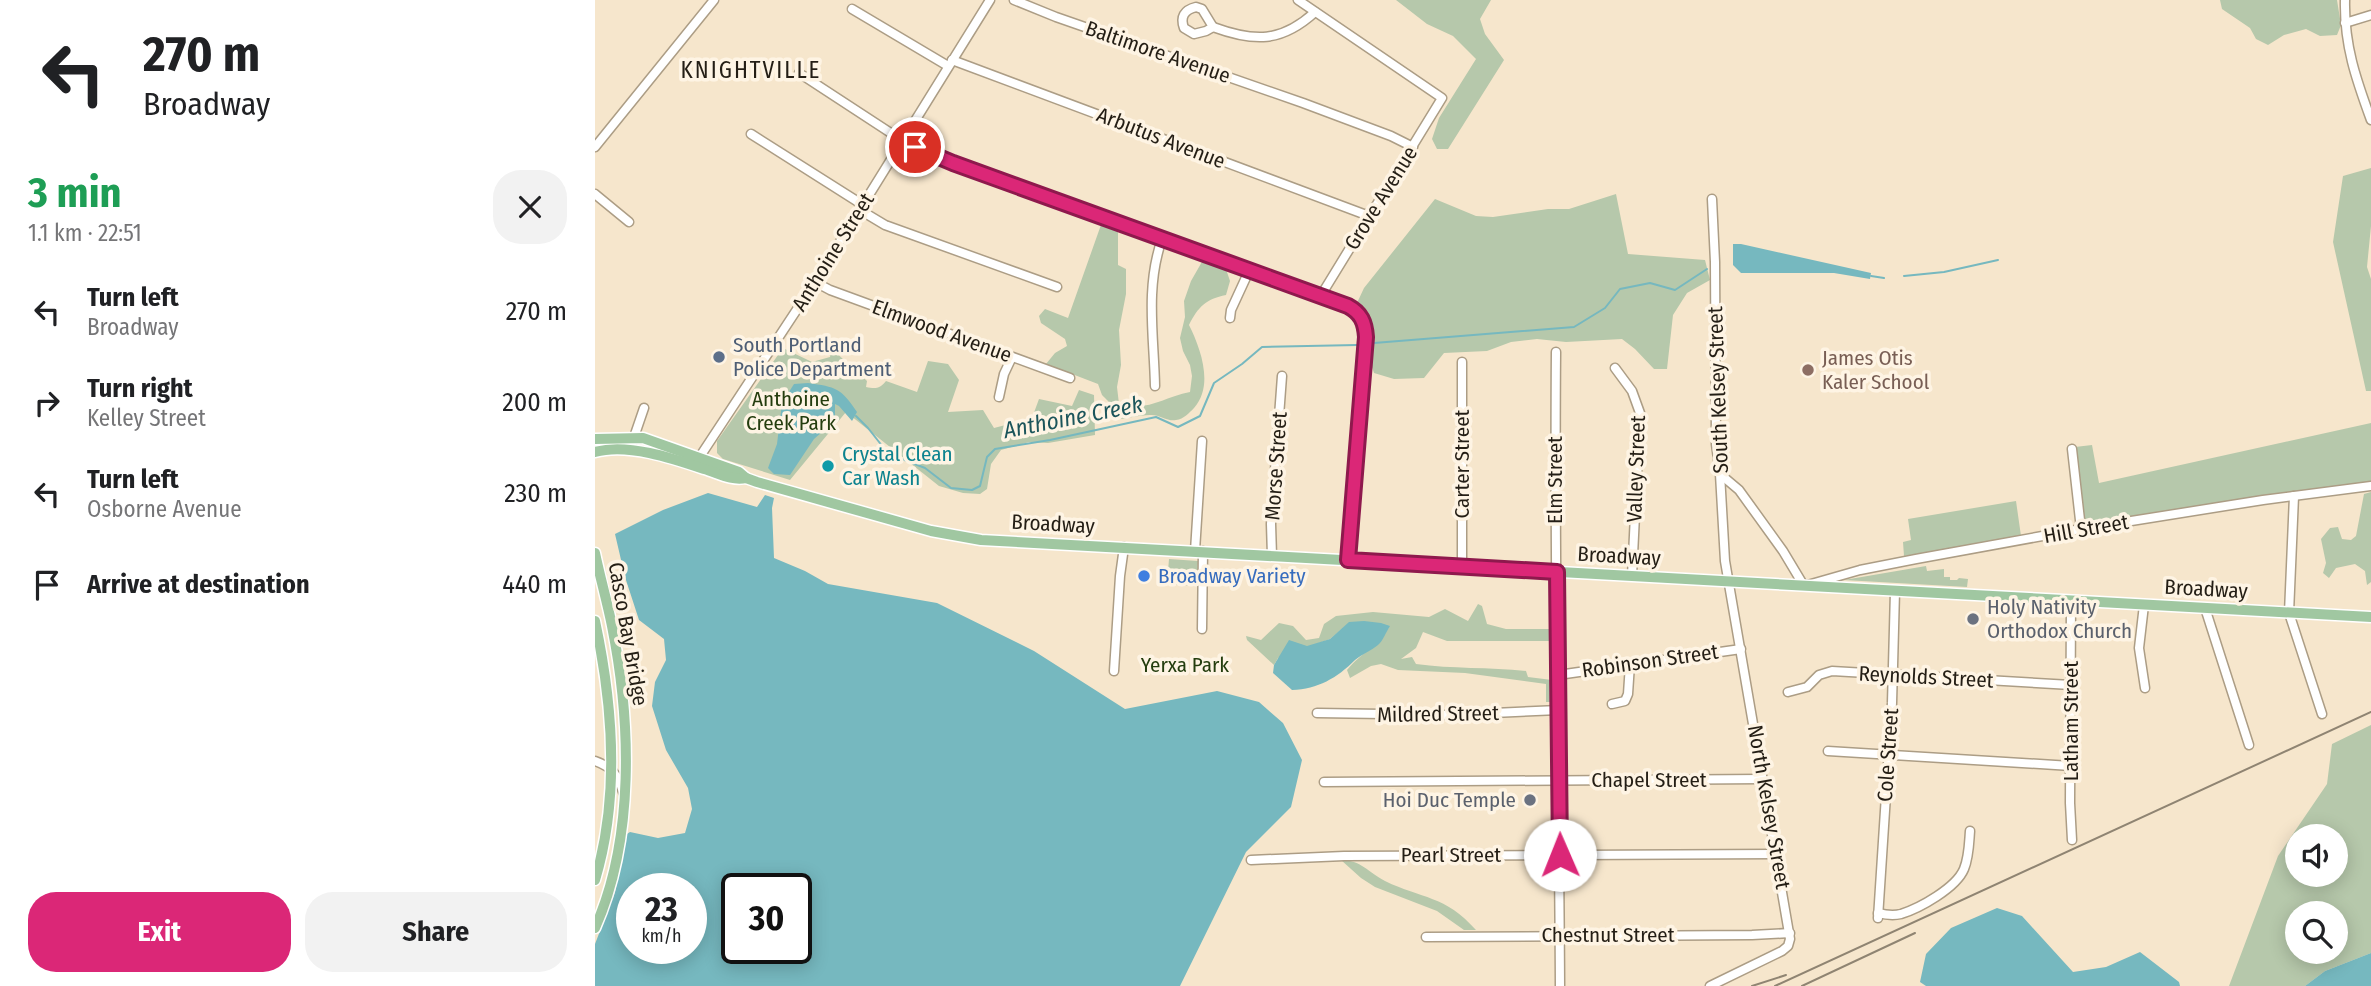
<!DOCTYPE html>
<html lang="en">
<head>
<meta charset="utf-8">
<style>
  body { margin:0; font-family:"Fira Sans Condensed",sans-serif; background:#f2f2f2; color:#202124; height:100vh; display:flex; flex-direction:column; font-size:26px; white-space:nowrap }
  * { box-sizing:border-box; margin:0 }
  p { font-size:23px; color:#757577 }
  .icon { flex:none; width:38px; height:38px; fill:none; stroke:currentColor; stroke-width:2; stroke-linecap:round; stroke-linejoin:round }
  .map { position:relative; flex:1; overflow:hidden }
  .sheet { display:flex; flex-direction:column; background:#fff; width:595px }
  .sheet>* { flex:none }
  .top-card { background:#fff; color:#202124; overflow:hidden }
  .controls { position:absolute; left:1690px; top:824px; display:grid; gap:14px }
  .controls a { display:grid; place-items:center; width:63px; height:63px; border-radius:50%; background:#fff; box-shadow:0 4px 18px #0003; font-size:35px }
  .speed { position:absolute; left:21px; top:873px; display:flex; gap:14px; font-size:35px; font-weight:700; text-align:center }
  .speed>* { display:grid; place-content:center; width:91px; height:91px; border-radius:50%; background:#fff; box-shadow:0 4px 18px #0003; line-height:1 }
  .speed small { font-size:18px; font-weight:400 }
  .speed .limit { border:4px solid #111; border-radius:10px; background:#fff; color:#111 }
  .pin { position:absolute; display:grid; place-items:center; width:60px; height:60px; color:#fff; margin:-30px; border:4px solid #fff; border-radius:50%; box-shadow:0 2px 7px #0007 }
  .me { position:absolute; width:77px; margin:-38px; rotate:359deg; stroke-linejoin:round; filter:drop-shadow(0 0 5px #0008) }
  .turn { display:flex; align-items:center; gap:24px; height:147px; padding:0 28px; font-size:32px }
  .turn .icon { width:91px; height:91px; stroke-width:2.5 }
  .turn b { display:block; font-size:49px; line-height:60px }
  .round { display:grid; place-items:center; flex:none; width:74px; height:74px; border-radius:28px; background:#f2f2f2 }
  .headline { display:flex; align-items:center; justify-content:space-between; height:119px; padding:0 28px }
  h1 { font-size:42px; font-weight:700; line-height:52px; color:#1e9e55 }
  .action { display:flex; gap:14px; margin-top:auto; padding:14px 28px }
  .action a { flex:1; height:80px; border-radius:28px; background:#db2777; color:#fff; font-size:28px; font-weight:700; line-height:80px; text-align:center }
  .action a+a { background:#f2f2f2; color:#202124 }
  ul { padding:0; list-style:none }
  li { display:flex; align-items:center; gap:21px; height:91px; padding:0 28px }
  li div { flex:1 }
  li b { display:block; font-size:26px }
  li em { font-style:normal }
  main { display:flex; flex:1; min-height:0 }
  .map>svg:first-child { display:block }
  .green { fill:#b6c8ab; fill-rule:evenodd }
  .water { fill:#76b8bf; fill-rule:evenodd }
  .pier { fill:#f6e6cc }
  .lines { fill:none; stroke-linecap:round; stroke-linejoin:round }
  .stream { stroke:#76b8bf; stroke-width:2 }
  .minor-casing { stroke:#ac9d85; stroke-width:11 }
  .major-casing { stroke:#fff; stroke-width:13 }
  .minor { stroke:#fff; stroke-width:8 }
  .major { stroke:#a0c7a1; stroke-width:10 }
  .rail { stroke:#8f8472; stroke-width:2 }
  .route-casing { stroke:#8e194d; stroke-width:18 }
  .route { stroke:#db2777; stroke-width:12 }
  .service-dot { fill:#5c6f8a; stroke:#fef4e4; stroke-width:2.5 }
  .education-dot { fill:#8d6e63; stroke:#fef4e4; stroke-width:2.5 }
  .culture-dot { fill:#0f9aa8; stroke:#fef4e4; stroke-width:2.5 }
  .shop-dot { fill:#3f7fe0; stroke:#fef4e4; stroke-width:2.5 }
  .worship-dot { fill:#6b7280; stroke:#fef4e4; stroke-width:2.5 }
  .labels { text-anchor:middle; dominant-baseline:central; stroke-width:7; stroke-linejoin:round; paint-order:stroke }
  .street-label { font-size:21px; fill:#241e15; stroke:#fef4e4 }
  .service-label { font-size:21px; fill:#4e5e75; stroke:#fef4e4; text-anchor:start }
  .education-label { font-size:21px; fill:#785e54; stroke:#fef4e4; text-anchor:start }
  .park-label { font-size:21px; fill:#243d0e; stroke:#fef4e4 }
  .culture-label { font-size:21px; fill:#0d838f; stroke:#fef4e4; text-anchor:start }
  .shop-label { font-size:21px; fill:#366cbe; stroke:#fef4e4; text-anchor:start }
  .worship-label { font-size:21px; fill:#5b616d; stroke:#fef4e4; text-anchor:start }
  .neighbourhood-label { font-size:23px; letter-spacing:2px; fill:#241e15; stroke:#fef4e4 }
  .water-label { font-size:23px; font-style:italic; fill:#1c555b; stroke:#fef4e4 }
</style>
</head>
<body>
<main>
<section class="sheet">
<div class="top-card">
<div class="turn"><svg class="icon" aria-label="left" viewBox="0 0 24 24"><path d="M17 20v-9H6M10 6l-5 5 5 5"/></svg><div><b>270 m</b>Broadway</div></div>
</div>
<div class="headline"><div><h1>3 min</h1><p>1.1 km · 22:51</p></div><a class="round"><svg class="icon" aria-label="close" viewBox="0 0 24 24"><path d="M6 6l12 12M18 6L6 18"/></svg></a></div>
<ul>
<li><svg class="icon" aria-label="left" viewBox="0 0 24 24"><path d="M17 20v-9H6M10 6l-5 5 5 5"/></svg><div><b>Turn left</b><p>Broadway</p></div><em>270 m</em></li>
<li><svg class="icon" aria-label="right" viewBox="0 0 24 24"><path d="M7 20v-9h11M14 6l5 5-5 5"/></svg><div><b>Turn right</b><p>Kelley Street</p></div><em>200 m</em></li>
<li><svg class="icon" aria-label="left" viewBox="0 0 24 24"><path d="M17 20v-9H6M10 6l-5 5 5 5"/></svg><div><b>Turn left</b><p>Osborne Avenue</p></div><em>230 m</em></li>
<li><svg class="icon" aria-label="arrive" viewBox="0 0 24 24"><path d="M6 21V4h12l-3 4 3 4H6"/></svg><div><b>Arrive at destination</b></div><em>440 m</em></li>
</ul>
<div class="action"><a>Exit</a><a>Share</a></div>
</section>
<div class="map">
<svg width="1776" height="986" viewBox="0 0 1776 986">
  <rect width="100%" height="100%" fill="#f6e6cc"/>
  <!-- green -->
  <g class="green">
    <polygon points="801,0 896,0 885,19 890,34 909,60 853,149 842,149 837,139 844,118 881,59 858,36 832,24"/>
    <polygon points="1625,0 1742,0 1746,25 1742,35 1725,36 1711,29 1689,35 1673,45 1661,39 1655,28 1627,9"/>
    <polygon points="1776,168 1776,226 1772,267 1776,279 1776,391 1771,391 1738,242 1748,176"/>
    <polygon points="1021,194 1033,254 1110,260 1115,280 1092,293 1078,315 1072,369 1059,369 1040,349 1027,339 971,342 942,339 916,342 892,351 849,353 829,378 799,379 779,373 774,358 778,326 762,303 769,288 840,199 881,216 898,217 953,209 974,209"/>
    <path d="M507,222L523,228V265L531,269V294L524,330L526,365L522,387L524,404C554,412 568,397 595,392L597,376L595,365L588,351L585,338L590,317L589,301L596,281L608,260L631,269L635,281L631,295C611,299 603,307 594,325C606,349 619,386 599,408C594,413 589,419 581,420C573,422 564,414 555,415C542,415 530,420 517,419L516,404L507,395L503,384L451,364L460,353L472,346L470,339L446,323L444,316L450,309L473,318Z"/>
    <path d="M188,348L217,362L235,357L237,349L272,381L271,387C280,389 285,389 291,381L322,392L333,361L353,364L364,380L353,412L388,410L399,428L437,418L444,399L477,406L484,390L499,395L500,435L453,443L434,442L406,450L396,464L392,489L385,494L368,493L344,486L251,412L195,480L128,459L122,453V441Z"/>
    <polygon points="1776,423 1776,481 1492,524 1489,521 1480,447 1497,445 1504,483"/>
    <polygon points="1776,492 1776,582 1772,585 1770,571 1760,564 1741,568 1734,578 1728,573 1731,563 1726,539 1735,528 1743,527 1747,539 1756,540 1761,536 1769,494"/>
    <polygon points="1421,501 1426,536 1309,556 1308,542 1316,540 1313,519"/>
    <polygon points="574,559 603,561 602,586 572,584"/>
    <polygon points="1331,566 1332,571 1349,569 1349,577 1355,577 1355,580 1362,580 1364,578 1373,579 1372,587 1249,580"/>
    <path d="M883,604L887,606L892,624L911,629H955L957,641H852L828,632L821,648L806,659L817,657L821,664C857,669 894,667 931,671L933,677L957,680V702H951V684L870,673L803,670L786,664L776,666L755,678L752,670C766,653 783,646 794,627L755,622L735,639L683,658L679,665L652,640L651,636L666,640L684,623L698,626L711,640L724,638L729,624L741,616L778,612L834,617L850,609L873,621Z"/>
    <path d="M1776,725V953L1730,971L1710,986H1634L1683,856L1732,784L1737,744ZM1703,836H1741V875H1703ZM1703,914H1741V952H1703Z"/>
    <path d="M746,860C766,860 773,872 790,881C827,899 850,895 881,930H869L842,911L780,887L766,878Z"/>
  </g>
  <!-- water -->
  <g class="water">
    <polygon points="1138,244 1146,244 1276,273 1275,279 1239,273 1146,273 1138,265"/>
    <path d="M213,383C241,387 246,388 262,412L257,421L244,406L240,404V418L234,426L219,439L195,475L179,474L173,468L182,444L187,403L199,384Z"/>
    <path d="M113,493L162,507L170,495L179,498L177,508L179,558L210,571L233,584L342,603L439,651L530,709L622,691L664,702L688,723L707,760L696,807L651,852L585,986H0V854L35,832L63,838L90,833L97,809L93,788L71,750L57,706L60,682L71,660L69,639L44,620L30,577L20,534L68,510ZM37,889H96V948H37ZM142,889H201V948H142Z"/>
    <path d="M769,621L786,623L795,626C791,632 788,641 783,645C776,651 767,654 760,660C742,678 723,689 697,690L678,673L679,665L694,640L712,646L735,639L754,622Z"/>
    <polygon points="1402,908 1427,916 1478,972 1511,967 1545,952 1584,982 1585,986 1331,986 1325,982 1331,954 1356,928"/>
    <polygon points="1776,953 1776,986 1710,986 1730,971"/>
  </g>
  <!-- pier -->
  <polygon class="pier" points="33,829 20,892 0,944 0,850"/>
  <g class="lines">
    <!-- stream -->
    <g class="stream">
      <polyline points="1276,276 1289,278"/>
      <polyline points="1309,276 1349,272 1403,260"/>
      <polyline points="779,343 979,327 1010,308 1025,289 1055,283 1080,290 1112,269"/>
      <polyline points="261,416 273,428 288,447 307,459 330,468 356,488 377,490 385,486 392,457 400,449 455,440 561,417 583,427 605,416 619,383 647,364 667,347 762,345"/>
    </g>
    <!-- minor casing -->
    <g class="minor-casing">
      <g id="minor">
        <polyline points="419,0 461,17 708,103 796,136 818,147"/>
        <polyline points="703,0 847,98 725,297"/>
        <path d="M1750,0C1749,45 1761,79 1776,120"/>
        <path d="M601,7L607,9L618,27L611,31L599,34L589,28C585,17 589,10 601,7Z"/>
        <polyline points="257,9 353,66"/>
        <polyline points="1750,23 1776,15"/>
        <path d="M618,27C659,42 686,43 720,12"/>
        <polyline points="357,60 774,216"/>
        <path d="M204,73L308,141L358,163L753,306C766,313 770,323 771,337L753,560"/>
        <polyline points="156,134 268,205"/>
        <polyline points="0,147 119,0"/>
        <polyline points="0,194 34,222"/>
        <polyline points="265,210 290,225 462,287"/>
        <polyline points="220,282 235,290 475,378"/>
        <polyline points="635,318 636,310 654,271"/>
        <path d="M961,352C959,563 964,775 965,986"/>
        <polyline points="1020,368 1037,391 1045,413 1037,576"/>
        <path d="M560,386C559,336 550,288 567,239"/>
        <polyline points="404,397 409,374 417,357"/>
        <polyline points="37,443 49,408"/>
        <polyline points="1477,449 1486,529"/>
        <polyline points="102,461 220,282 395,0"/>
        <polyline points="1125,474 1144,490 1188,551 1209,586 1265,570 1321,559 1486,529 1668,500 1776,486"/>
        <polyline points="1699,496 1694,613 1727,714"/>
        <polyline points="600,551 607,441"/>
        <polyline points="677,556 676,524 687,376"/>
        <polyline points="867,566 867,362"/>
        <polyline points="1476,601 1475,803 1477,840"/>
        <polyline points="1549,605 1544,648 1550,688"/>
        <polyline points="1610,608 1654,745"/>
        <polyline points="607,629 608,551"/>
        <polyline points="519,671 525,576 529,547"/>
        <polyline points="963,675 1146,649"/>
        <polyline points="1193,692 1212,687 1224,675 1237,671 1476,685"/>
        <polyline points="1017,704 1030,701 1033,694 1035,664"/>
        <polyline points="722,713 855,715 964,710"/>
        <polyline points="1233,751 1476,766"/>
        <path d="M0,761C17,767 23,775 28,792"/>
        <polyline points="729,782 1168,779"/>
        <polyline points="656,860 749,856 1182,854"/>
        <path d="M1283,913C1291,915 1298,916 1306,914C1325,908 1361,888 1369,869C1374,857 1374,844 1375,831"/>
        <polyline points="1283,918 1297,703 1300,591"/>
        <polyline points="831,937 1157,935 1195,933"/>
        <polyline points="1115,986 1187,951 1193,946 1195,939 1130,561 1125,474 1121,444 1120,262 1117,199"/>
      </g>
    </g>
    <!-- major casing -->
    <g class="major-casing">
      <g id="major">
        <polyline points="0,439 48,438 144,472 151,478 162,482 336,531 386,540 1776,617"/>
        <path d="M0,452C32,443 77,458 109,469C123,473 136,481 151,478"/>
        <path d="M0,553C5,577 12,601 17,626C36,721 40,838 0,928"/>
        <path d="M0,621C18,705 25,797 0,880"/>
      </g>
    </g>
    <!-- minor -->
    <use href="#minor" class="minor"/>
    <!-- major -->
    <use href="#major" class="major"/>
    <!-- rail -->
    <g class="rail">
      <polyline points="1157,986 1191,975"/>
      <polyline points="1180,986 1776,712"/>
      <polyline points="1207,986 1320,933"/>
    </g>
  </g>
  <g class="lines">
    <!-- route casing -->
    <g class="route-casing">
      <path id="route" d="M320,147L358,163L753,306C766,313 770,322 771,337L753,560L962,572L965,855"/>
    </g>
    <!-- route -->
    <use href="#route" class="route"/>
  </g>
  <!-- markers -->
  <circle class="service-dot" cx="124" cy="357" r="7"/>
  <circle class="education-dot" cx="1213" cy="370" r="7"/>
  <circle class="culture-dot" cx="233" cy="466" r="7"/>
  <circle class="shop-dot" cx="549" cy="576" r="7"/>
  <g class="worship-dot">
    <circle cx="1378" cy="619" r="7"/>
    <circle cx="935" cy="800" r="7"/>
  </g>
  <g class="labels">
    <!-- street labels -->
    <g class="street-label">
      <text transform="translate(563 52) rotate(19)">Baltimore Avenue</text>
      <text transform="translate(566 138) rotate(21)">Arbutus Avenue</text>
      <text transform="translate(786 198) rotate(-58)">Grove Avenue</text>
      <text transform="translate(238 252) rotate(-58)">Anthoine Street</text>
      <text transform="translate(347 331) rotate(20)">Elmwood Avenue</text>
      <text transform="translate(1123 390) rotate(-92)">South Kelsey Street</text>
      <text transform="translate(867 464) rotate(-90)">Carter Street</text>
      <text transform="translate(681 466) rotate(-86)">Morse Street</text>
      <text transform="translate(1041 469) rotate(-88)">Valley Street</text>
      <text transform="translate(960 480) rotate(-90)">Elm Street</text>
      <text transform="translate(458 524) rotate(3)">Broadway</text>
      <text transform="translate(1491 529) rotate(-10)">Hill Street</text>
      <text transform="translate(1024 556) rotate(3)">Broadway</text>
      <text transform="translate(1611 589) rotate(3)">Broadway</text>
      <text transform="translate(33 634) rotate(80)">Casco Bay Bridge</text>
      <text transform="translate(1055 661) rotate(-8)">Robinson Street</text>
      <text transform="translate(1331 677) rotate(3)">Reynolds Street</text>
      <text transform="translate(843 714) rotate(-1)">Mildred Street</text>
      <text transform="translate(1476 721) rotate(-90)">Latham Street</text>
      <text transform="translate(1293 755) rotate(-86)">Cole Street</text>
      <text x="1054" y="780">Chapel Street</text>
      <text transform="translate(1174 807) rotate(80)">North Kelsey Street</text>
      <text x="856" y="855">Pearl Street</text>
      <text x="1013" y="935">Chestnut Street</text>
    </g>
    <!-- service labels -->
    <g class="service-label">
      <text x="138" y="345">South Portland<tspan x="138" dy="24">Police Department</tspan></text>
    </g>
    <!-- education labels -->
    <g class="education-label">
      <text x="1227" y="358">James Otis<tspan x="1227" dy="24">Kaler School</tspan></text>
    </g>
    <!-- park labels -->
    <g class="park-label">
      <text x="196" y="399">Anthoine<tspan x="196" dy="24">Creek Park</tspan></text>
      <text x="590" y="665">Yerxa Park</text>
    </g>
    <!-- culture labels -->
    <g class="culture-label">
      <text x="247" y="454">Crystal Clean<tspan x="247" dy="24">Car Wash</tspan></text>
    </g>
    <!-- shop labels -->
    <g class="shop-label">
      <text x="563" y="576">Broadway Variety</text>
    </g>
    <!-- worship labels -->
    <g class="worship-label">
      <text x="1392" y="607">Holy Nativity<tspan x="1392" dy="24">Orthodox Church</tspan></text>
      <text x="921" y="800" text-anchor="end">Hoi Duc Temple</text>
    </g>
    <!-- neighbourhood labels -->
    <g class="neighbourhood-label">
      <text x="156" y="70">KNIGHTVILLE</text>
    </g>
    <!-- water labels -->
    <g class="water-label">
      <text transform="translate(478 417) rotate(-11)">Anthoine Creek</text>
    </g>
  </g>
</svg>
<div class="controls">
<a><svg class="icon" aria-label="sound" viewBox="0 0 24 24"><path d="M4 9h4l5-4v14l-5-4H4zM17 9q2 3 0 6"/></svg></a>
<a><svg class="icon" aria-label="search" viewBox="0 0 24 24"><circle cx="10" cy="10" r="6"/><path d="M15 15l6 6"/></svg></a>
</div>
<div class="speed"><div>23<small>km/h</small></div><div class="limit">30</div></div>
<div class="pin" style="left:320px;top:147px;background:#d93025"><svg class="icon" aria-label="arrive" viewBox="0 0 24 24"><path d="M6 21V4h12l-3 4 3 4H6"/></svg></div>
<svg class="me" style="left:965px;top:855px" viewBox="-20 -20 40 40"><circle r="19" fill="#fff"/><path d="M0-13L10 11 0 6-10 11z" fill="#db2777"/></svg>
</div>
</main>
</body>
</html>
